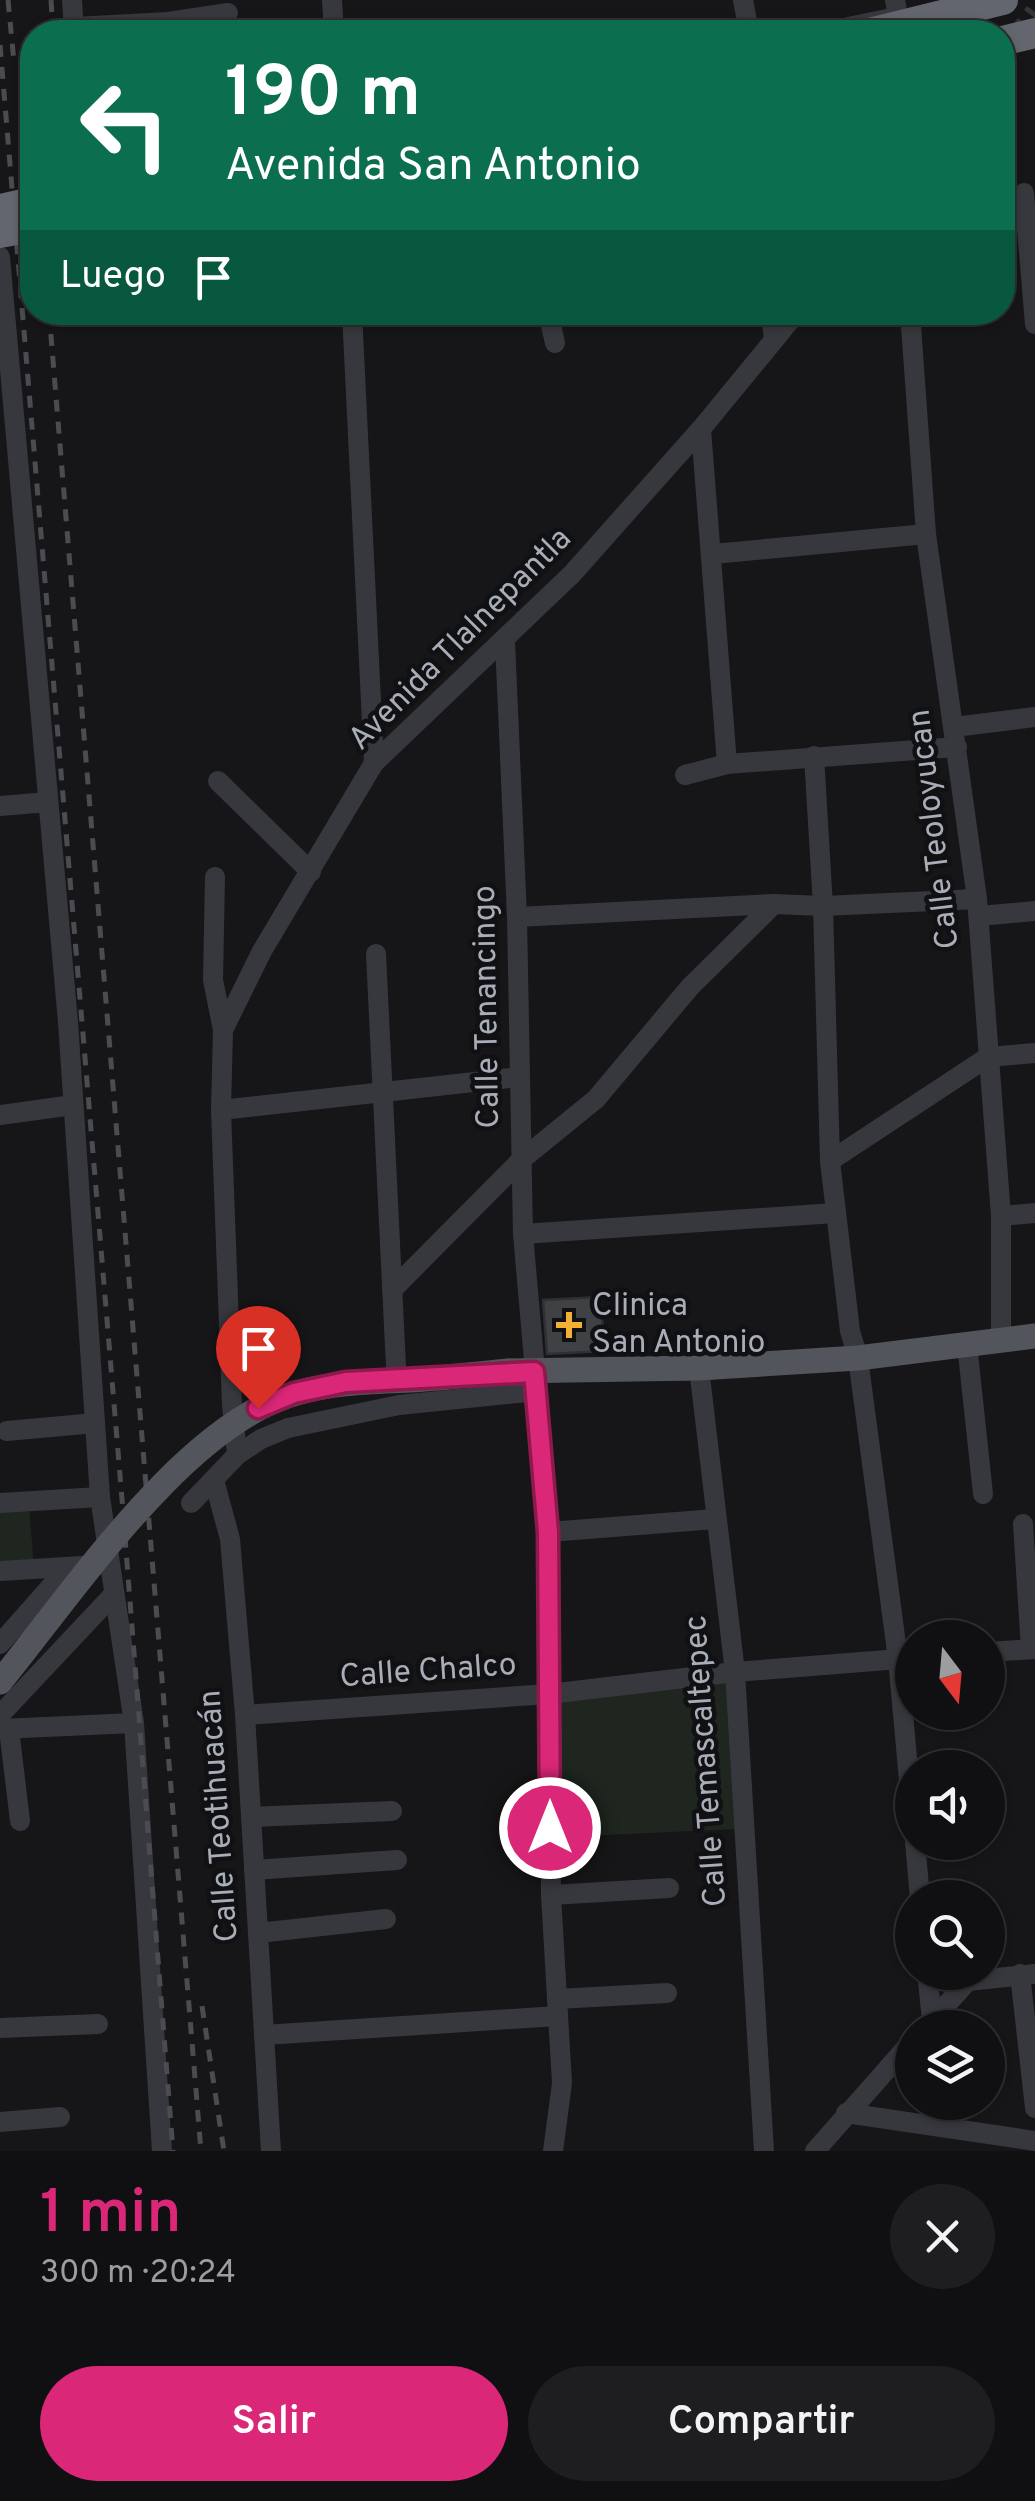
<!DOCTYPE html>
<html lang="es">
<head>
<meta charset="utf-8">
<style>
  body { margin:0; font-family:Overpass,sans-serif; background:#1e1e20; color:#f1f3f6; height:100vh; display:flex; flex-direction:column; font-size:38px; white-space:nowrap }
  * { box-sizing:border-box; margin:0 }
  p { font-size:32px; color:#9c9d9f }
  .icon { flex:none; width:55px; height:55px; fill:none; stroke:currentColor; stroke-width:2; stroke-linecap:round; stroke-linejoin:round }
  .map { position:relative; height:2151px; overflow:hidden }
  .side { display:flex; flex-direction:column; background:#101012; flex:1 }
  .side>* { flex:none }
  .hud { position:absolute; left:20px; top:20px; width:995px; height:305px; border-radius:40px; box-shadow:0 2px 8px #0004,0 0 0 2px #303032; background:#0b6e4f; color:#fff; overflow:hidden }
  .needle { width:65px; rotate:164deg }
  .buttons { position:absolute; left:895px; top:1620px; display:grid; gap:20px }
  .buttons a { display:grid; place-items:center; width:110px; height:110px; border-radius:50%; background:#101012; box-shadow:0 2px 8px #0004,0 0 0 2px #303032; font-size:50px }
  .pin { position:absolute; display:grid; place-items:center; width:85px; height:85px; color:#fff; margin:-102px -42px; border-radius:50% 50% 50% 0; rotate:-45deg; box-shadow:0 0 10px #0007 }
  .pin .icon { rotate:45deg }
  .me { position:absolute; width:110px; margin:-55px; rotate:0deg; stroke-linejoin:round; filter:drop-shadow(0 0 8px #0008) }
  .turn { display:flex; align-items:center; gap:35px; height:210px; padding:0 40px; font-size:45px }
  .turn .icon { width:130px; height:130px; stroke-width:2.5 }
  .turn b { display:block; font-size:70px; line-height:85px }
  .then { display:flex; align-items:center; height:95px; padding:0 40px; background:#0003; gap:20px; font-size:38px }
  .round { display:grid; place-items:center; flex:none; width:105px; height:105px; border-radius:52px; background:#1e1e20 }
  .summary { display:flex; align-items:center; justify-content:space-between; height:170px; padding:0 40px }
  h1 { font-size:60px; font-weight:600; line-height:75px; color:#db2777 }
  .primary-button { display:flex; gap:20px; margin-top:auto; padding:20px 40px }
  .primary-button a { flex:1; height:115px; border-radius:60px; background:#db2777; color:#fff; font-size:40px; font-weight:600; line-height:115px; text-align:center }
  .primary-button a+a { background:#1e1e20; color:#f1f3f6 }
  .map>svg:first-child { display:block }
  .green { fill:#1e261f }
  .building { fill:#404145; stroke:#303034; stroke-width:2.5 }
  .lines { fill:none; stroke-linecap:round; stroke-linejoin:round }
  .minor-tunnel { stroke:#333438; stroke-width:20; stroke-dasharray:20 10; stroke-linecap:butt }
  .minor { stroke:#37383d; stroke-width:20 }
  .major { stroke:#53555c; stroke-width:25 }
  .highway { stroke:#63666e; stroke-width:30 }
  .rail { stroke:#4a4c52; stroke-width:5; stroke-dasharray:12 10; stroke-linecap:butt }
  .major-bridge { stroke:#53555c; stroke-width:25 }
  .highway-bridge { stroke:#63666e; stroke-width:30 }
  .route-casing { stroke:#8e194d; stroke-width:25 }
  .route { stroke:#db2777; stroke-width:18 }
  .poi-dot { fill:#f2b134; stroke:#111113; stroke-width:4 }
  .labels { text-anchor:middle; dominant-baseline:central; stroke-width:9; stroke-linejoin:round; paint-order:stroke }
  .street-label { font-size:32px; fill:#a8adb8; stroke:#111113 }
  .poi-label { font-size:32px; fill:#a8adb8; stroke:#111113; text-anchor:start }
</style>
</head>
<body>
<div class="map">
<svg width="1035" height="2151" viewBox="0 0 1035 2151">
  <rect width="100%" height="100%" fill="#161618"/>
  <!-- green -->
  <g class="green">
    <polygon points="29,1506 34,1567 0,1569 0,1508"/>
    <polygon points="726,1678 736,1829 562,1837 556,1693"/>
  </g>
  <!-- building -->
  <polygon class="building" points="600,1297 605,1351 547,1354 543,1300"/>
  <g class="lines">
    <!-- minor-tunnel -->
    <polyline class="minor-tunnel" points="1014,40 1035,12"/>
    <!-- minor -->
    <g class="minor">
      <polyline points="72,0 74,32"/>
      <polyline points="332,0 334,32"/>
      <polyline points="743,0 749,32"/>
      <polyline points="895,0 898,17"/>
      <polyline points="74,27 168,22 228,13"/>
      <polyline points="824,32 887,19"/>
      <polyline points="1024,193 1035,324"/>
      <polyline points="0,257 68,1022 100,1497 134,1723 162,2151"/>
      <polyline points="352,312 374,763"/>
      <polyline points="548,312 555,343"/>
      <polyline points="771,312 774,340"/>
      <polyline points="910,312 926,534 977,899 1001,1216 1001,1340"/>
      <polyline points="701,429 727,764"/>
      <polyline points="713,554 926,534"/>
      <polyline points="505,641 517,917 523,1234 549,1532 551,1895 562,2083 553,2151"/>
      <polyline points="954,727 1035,717"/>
      <polyline points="814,756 823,906 830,1161 850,1331 858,1358 898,1659 912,1813"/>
      <polyline points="685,775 727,764 957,747"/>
      <polyline points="218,781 311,872"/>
      <polyline points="0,806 48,802"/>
      <polyline points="215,877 213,980 223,1030"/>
      <polyline points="979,916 1035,911"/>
      <polyline points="517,917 774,904 823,906 977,899"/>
      <polyline points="376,954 396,1367"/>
      <polyline points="221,1110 519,1077"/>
      <polyline points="0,1115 73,1105"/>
      <polyline points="830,1161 988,1057 1035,1053"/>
      <polyline points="1001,1216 1035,1213"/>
      <polyline points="523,1234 835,1213"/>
      <polyline points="392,1290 521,1160 596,1099 690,987 774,904"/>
      <polyline points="967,1344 983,1494"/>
      <polyline points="699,1368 735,1672 764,2151"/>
      <polyline points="7,1431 95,1423"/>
      <polyline points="237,1455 232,1405 221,1110 223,1030 262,951 374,763 572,574 701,429 797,312"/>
      <polyline points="214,1480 230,1539 245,1715 271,2151"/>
      <polyline points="0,1503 100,1497"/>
      <polyline points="191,1503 237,1455 261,1439 288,1428 399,1405 537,1391"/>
      <polyline points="1023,1524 1031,1649"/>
      <polyline points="549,1532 715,1519"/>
      <polyline points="0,1571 98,1565"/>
      <polyline points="0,1644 68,1567"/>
      <polyline points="988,1652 1035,1649"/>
      <polyline points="0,1715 112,1596"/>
      <polyline points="245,1715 549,1694 735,1672 912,1658"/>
      <polyline points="0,1729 134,1723"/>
      <polyline points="9,1729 20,1821"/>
      <polyline points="251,1817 392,1811"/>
      <polyline points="915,1842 920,1898"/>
      <polyline points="254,1870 397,1860"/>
      <polyline points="551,1895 669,1888"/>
      <polyline points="258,1933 386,1919"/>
      <polyline points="927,1972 932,2020"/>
      <polyline points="1020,1974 1035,2108"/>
      <polyline points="557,1999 667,1993"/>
      <polyline points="0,2028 98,2024"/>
      <polyline points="925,2028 968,1981 1035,1974"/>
      <polyline points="264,2035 558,2016"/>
      <polyline points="846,2113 1035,2141"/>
      <polyline points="0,2122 60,2117"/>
      <polyline points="815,2151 912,2041"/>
    </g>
    <!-- major -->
    <polyline class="major" points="509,1371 699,1368 858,1358 1035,1336"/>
    <!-- highway -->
    <g class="highway">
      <polyline points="873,32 1003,0"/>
      <polyline points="1002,41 1035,33"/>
    </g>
    <!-- rail -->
    <g class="rail">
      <polyline points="8,0 14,62"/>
      <polyline points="51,0 53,32"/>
      <polyline points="26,40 32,117"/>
      <polyline points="0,45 122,1499 173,2151"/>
      <polyline points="49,312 201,2151"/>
      <polyline points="202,2006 224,2151"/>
    </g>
    <!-- major-bridge -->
    <path class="major-bridge" d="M0,1682C72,1594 185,1423 297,1393C335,1382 371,1382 410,1380C443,1378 476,1374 509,1371"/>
    <!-- highway-bridge -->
    <g class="highway-bridge">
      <polyline points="0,209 32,202"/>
      <polyline points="0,233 32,227"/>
    </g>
  </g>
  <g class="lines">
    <!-- route casing -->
    <g class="route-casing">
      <polyline id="route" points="258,1408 294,1393 346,1382 534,1372 548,1532 550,1828"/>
    </g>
    <!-- route -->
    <use href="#route" class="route"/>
  </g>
  <!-- markers -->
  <path class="poi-dot" d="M564 1310h10v10h10v10h-10v10h-10v-10h-10v-10h10z"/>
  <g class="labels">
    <!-- street labels -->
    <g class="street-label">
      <text transform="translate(461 640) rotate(-45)">Avenida Tlalnepantla</text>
      <text transform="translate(935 829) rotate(-97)">Calle Teoloyucan</text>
      <text transform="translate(488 1007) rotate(-91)">Calle Tenancingo</text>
      <text transform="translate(428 1672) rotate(-4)">Calle Chalco</text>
      <text transform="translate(707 1761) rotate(-94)">Calle Temascaltepec</text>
      <text transform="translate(220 1816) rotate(-94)">Calle Teotihuacán</text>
    </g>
    <!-- poi labels -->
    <g class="poi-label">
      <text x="592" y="1307">Clinica<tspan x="592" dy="37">San Antonio</tspan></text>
    </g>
  </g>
</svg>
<div class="buttons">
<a><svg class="needle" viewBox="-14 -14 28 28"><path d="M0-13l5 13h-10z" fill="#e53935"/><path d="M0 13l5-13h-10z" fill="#9c9d9f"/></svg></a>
<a><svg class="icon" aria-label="sound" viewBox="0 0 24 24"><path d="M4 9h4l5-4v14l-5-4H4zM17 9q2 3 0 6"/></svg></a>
<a><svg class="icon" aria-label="search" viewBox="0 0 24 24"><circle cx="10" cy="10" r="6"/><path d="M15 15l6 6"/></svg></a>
<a><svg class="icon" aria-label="layers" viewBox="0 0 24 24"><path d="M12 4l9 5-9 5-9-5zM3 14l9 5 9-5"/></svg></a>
</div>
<div class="pin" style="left:258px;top:1408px;background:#d93025"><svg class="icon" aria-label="arrive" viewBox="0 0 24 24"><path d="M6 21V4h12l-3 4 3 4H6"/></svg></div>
<svg class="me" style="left:550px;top:1828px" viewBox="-20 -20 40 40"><circle r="17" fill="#db2777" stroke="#fff" stroke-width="3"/><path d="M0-11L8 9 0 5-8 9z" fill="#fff"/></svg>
<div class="hud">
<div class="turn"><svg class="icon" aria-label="left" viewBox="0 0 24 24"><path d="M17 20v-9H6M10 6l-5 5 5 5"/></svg><div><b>190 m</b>Avenida San Antonio</div></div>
<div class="then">Luego<svg class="icon" aria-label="arrive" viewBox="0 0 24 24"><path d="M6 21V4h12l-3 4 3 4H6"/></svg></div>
</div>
</div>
<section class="side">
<div class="summary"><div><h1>1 min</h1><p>300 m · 20:24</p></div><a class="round"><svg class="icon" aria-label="close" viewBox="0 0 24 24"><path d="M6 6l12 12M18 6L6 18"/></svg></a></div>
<div class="primary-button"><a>Salir</a><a>Compartir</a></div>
</section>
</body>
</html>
